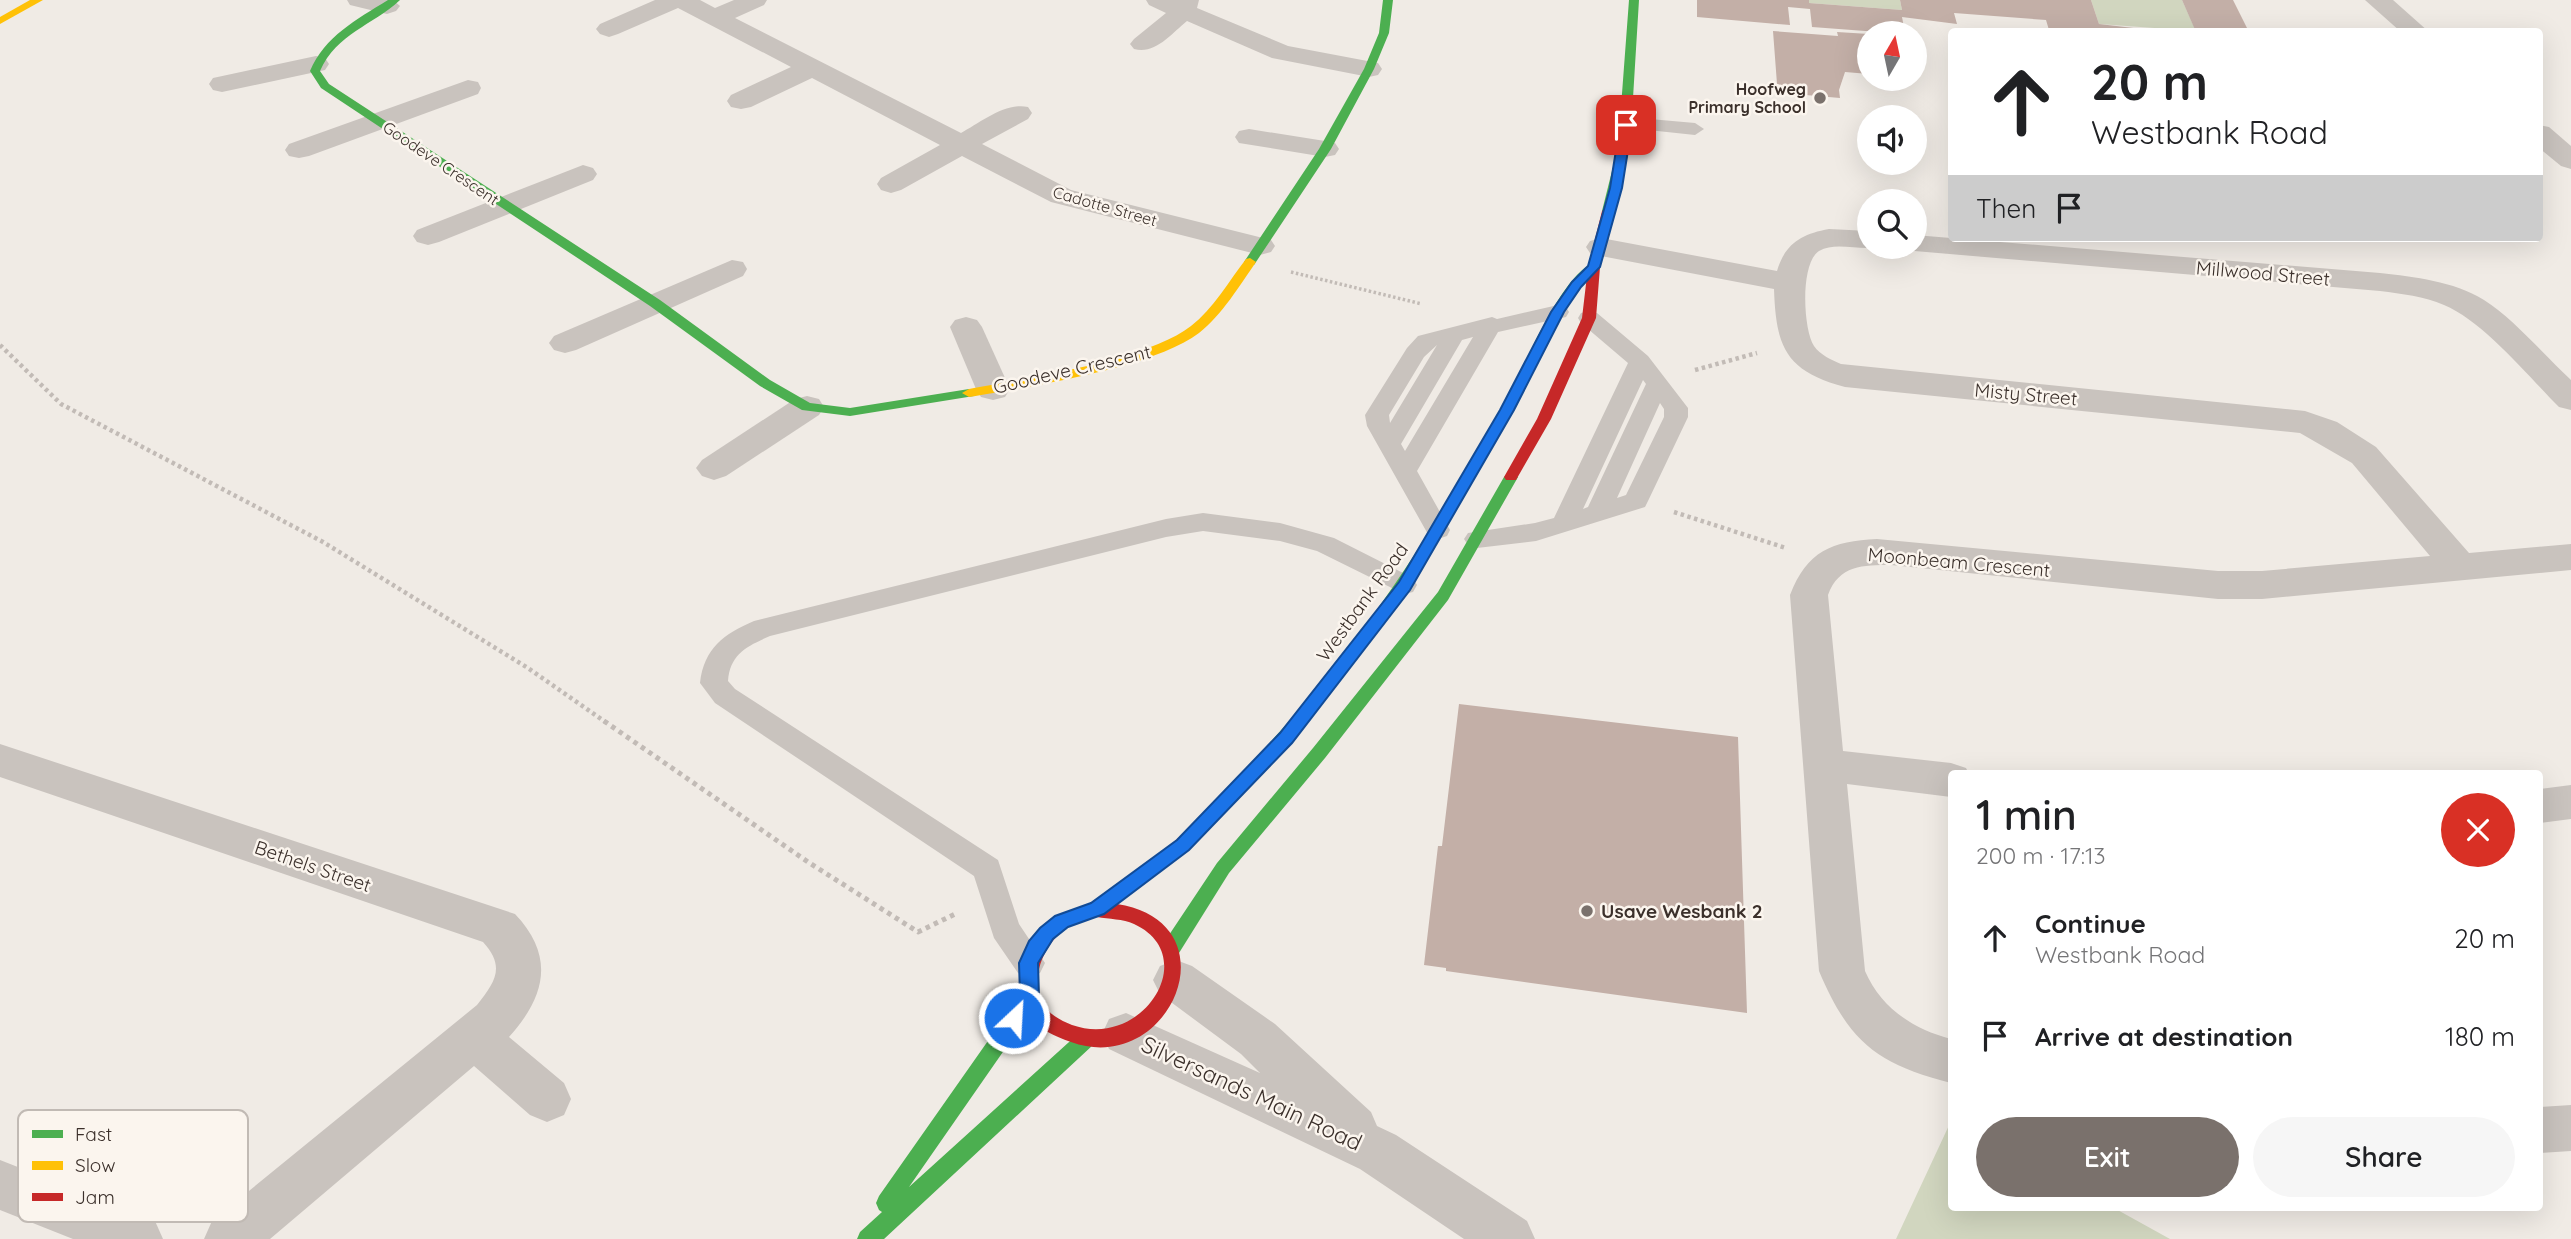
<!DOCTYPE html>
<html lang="en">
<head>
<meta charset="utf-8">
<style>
  body { margin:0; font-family:Quicksand,sans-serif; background:#f6f6f6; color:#202124; height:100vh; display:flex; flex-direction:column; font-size:26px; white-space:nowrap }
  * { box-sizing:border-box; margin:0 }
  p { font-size:23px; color:#757577 }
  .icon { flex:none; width:38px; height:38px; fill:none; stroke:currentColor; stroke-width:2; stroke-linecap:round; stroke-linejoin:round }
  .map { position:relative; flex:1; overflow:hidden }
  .sheet { position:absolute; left:1948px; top:770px; width:595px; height:441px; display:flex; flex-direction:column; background:#fff; border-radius:7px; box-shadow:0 7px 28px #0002 }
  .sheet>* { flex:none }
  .guide { position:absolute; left:1948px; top:28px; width:595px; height:214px; border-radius:7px; box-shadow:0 7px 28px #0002; background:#fff; color:#202124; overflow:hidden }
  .needle { width:46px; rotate:9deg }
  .tools { position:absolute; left:1857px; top:21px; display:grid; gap:14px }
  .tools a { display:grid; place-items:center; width:70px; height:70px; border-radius:50%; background:#fff; box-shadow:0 7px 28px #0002; font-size:35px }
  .pin { position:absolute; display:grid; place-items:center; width:60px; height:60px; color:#fff; margin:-30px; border-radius:14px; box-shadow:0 4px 10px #0006 }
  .me { position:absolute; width:77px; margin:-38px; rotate:25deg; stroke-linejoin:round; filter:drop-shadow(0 0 5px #0008) }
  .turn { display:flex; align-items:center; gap:24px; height:147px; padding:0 28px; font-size:32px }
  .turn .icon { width:91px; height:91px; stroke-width:2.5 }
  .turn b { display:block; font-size:49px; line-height:60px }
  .then { display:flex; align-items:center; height:66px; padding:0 28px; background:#0003; gap:14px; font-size:26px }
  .round { display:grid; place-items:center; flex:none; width:74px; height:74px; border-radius:37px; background:#f6f6f6 }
  .head { display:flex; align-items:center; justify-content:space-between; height:119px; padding:0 28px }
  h1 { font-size:42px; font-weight:600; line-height:52px }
  .primary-button { display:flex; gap:14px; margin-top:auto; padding:14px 28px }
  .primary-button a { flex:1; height:80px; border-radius:42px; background:#7a716c; color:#fff; font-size:28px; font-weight:600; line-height:80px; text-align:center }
  .primary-button a+a { background:#f6f6f6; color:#202124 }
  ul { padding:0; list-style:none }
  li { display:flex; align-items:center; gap:21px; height:98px; padding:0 28px }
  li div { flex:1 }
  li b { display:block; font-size:26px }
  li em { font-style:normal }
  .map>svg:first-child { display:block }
  .green { fill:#d1d6bf }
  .building { fill:#c3afa7 }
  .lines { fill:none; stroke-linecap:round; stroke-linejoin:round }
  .path-far2 { stroke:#c2bbb6; stroke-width:3.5; stroke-dasharray:2.5 2.5; stroke-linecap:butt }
  .path-far1 { stroke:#c2bbb6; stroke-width:4.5; stroke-dasharray:3.5 3.5; stroke-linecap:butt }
  .path { stroke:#c2bbb6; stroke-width:5; stroke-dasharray:4.5 4.5; stroke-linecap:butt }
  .lane { fill:#c9c3be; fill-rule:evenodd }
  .street { fill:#c9c3be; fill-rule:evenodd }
  .fast { fill:#4caf50; fill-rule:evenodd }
  .slow { fill:#ffc107; fill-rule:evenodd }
  .jam { fill:#c62828; fill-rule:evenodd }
  .route { fill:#1a73e8; stroke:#114b97; stroke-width:2 }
  .poi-dot { fill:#7a716c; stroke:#fbf5ee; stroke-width:2.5 }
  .labels { text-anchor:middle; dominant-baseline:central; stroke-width:5; stroke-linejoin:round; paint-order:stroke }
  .far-poi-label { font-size:16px; font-weight:bold; fill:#3b302b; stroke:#fbf5ee; text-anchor:end }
  .far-street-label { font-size:16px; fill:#3b302b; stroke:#fbf5ee }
  .street-label { font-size:19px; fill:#3b302b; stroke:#fbf5ee }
  .poi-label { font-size:19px; font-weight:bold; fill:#3b302b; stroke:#fbf5ee; text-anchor:start }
  .near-street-label { font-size:23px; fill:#3b302b; stroke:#fbf5ee }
  .key { fill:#fbf5ee; stroke:#c1bab4; stroke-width:2 }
  .key-label { font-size:19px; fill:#3b302b }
</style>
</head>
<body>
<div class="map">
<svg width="2571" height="1239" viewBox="0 0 2571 1239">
  <rect width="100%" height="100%" fill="#f0ebe5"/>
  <!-- green -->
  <g class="green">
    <polygon points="1809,0 1900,0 1902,10 1809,3"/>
    <polygon points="2091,0 2182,0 2196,31 2099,24"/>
    <polygon points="1951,1121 1951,1208 2114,1208 2170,1239 1896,1239"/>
  </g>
  <!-- building -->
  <g class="building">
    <polygon points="1697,0 1809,0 1809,3 1902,10 1900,0 2091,0 2099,24 2168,32 2049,30 2046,20 1954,13 1957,24 1902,17 1905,33 1892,33 1812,27 1810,9 1788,7 1790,25 1697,17"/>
    <polygon points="2182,0 2233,0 2249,32 2196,32"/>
    <polygon points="1773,31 1838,36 1837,32 1869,34 1869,74 1845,72 1839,90 1840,98 1783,93 1782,85 1777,84"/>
    <polygon points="1459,704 1738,737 1747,1013 1446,971 1446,968 1424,965 1438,846 1442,846"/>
  </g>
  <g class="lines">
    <!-- path-far2 -->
    <polyline class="path-far2" points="1291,272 1422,304"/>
    <!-- path-far1 -->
    <g class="path-far1">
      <polyline points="0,345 61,404 323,542 528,668 607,723"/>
      <polyline points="1695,370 1757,353"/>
      <polyline points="1674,512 1786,548"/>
    </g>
    <!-- path -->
    <polyline class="path" points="604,721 808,862 918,932 955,914"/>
    <!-- lane -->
    <g class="lane">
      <polygon points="1627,117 1695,123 1704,129 1695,135 1620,127 1618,123 1620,119"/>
      <path d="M1558,305L1566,307L1569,312L1566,317L1498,332L1417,471L1450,530L1447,536L1438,539L1429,536L1367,426L1365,415L1407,348L1418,336L1492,317L1497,319ZM1473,337L1405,451L1401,444L1462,340ZM1437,345L1390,423L1389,415L1424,357Z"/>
      <path d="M1589,311L1597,313L1648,356L1688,408V417L1648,501L1645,507L1536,541L1477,548L1468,545L1464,539L1468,533L1535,523L1554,518L1628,363L1581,323L1578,318L1581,313ZM1643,380L1646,384L1588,507L1583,509ZM1660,403L1664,409V417L1626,495L1617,498Z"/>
      <path d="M1203,513L1280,523L1334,538L1413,578L1417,585L1413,592L1404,594L1317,551L1280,541L1203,531L1166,537L770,636C747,646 730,654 728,681L735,689L998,860L1019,924L1045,963L1040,973L1029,977L1018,973L994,938L974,876L715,703L700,683C704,648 724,634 754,621L1166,519Z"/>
    </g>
    <!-- street -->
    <g class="street">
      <polygon points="347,0 393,0 400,6 396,11 387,14 350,5"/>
      <path d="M655,0H700L715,8L734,0H767L764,5L735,18L961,133C980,123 1005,102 1028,107L1032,113L1028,119L982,144L1071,190L1271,240L1275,246L1271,252L1260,255L1051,202L962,156L901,190L891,193L881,190L877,184L881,178L940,145L812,78L751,107L741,109L731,107L727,101L731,95L791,67L678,8L618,34L609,37L600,34L596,29L600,24Z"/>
      <path d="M1146,0H1199L1197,8L1288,46L1378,63L1382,69L1378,75L1369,77L1272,58L1187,21C1171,34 1155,55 1134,49L1130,44L1134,39L1166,13L1149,5Z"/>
      <polygon points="2365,0 2393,0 2429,32 2401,32"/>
      <polygon points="316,56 325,58 329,64 325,70 222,92 213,90 209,84 213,78"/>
      <polygon points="468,80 478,82 481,88 478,94 309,156 299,158 289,156 285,150 289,144"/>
      <polygon points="2539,125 2549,127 2571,146 2571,169 2561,166 2539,148"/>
      <polygon points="1249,129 1325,141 1335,143 1339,149 1335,155 1325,157 1239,143 1235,137 1239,131"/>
      <polygon points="583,165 593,168 597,174 593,180 439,242 428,245 417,242 413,236 417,230"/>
      <path d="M1829,229L1869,231V247H1878C1859,251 1836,241 1819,251C1800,263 1803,329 1814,346C1820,355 1832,360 1841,364L2305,411L2337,422L2376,447L2469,553L2571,544V570L2262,599H2218L1891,565C1863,565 1839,565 1828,595L1843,751L1951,763L1966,768L1969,774H1951V797L1847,784L1865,971C1881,1008 1913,1029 1951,1039V1083C1877,1064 1849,1042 1819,971L1790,595C1807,551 1832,541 1877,539L2218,571H2262L2430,556L2352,463L2300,433L1845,387C1786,371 1776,348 1774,289L1601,256L1590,253L1586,247L1590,241L1601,238L1777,271C1785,244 1801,234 1829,229Z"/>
      <path d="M1914,235L2380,273C2415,277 2453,281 2484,300C2514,319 2544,355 2571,380V410L2559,407C2528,376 2483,321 2444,305C2424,296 2402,294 2380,291L1903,250L1901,247H1914Z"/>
      <polygon points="732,260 743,262 747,269 743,276 576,350 565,353 554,350 549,343 554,336"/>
      <polygon points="966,317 977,320 982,327 1010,389 1005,397 993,400 981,397 976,389 950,327 955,320"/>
      <polygon points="807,396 819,399 824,407 819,415 726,476 714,480 702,476 696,468 702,460 795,399"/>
      <path d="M0,744L515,914C555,956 546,996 509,1037L564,1083L571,1099L564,1115L547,1122L530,1115L474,1066L270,1239H204L212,1221L477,1005C495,982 506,967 483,942L0,777Z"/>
      <polygon points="2571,785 2571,819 2539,823 2539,789"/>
      <polygon points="1176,960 1192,966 1275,1024 1371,1112 1377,1126 1396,1135 1527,1221 1535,1239 1464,1239 1360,1169 1109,1049 1102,1034 1109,1019 1126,1013 1260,1073 1241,1054 1160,994 1153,980 1160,966"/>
      <polygon points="2571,1105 2571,1151 2539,1153 2539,1107"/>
      <polygon points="0,1160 155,1221 163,1239 73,1239 0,1210"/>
    </g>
    <!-- fast -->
    <g class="fast">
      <path d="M388,0H400C372,26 337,33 320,71L329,84L660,300L770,380L810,403L850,408L969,389L976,393L974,396L850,416L802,410L760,386L650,306L321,88L310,71C325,36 356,20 388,0Z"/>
      <polygon points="1383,0 1393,0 1389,33 1374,69 1331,149 1254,265 1246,265 1244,262 1319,149 1364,69 1379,33"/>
      <polygon points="1629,0 1639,0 1630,147 1614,211 1608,215 1602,211 1618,147"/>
      <path d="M1594,263L1600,267L1581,286L1564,312L1514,410L1409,589L1292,743L1255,781L1249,783L1243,781L1240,776L1243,771C1354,658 1442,521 1516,381C1530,353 1565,272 1594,263Z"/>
      <polygon points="1511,472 1518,477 1448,600 1325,758 1229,873 1179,953 1172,955 1165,953 1163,947 1165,941 1217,863 1313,748 1438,592 1504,477"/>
      <polygon points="1030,989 1037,991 1040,997 1037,1003 909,1187 1079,1033 1086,1030 1093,1033 1096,1039 1093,1045 884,1239 857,1239 860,1232 882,1212 879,1210 876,1203 879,1196 1023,991"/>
    </g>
    <!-- slow -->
    <g class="slow">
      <polygon points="30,0 43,0 0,24 0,17"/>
      <path d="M1250,258L1256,262C1240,285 1222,315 1199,333C1153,368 1028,387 969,397L962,393L969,389C1025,379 1148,360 1191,326C1213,309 1229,281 1246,259Z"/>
    </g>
    <!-- jam -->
    <g class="jam">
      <polygon points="1608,207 1614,211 1600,267 1596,318 1551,419 1516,480 1506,480 1504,477 1537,419 1582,318 1588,267 1602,211"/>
      <path d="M1249,769L1255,771L1258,776L1255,781L1189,850L1117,904C1236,923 1170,1078 1071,1042C1051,1035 1036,1028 1026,1009C1013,984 1020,955 1036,934C1056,908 1073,914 1095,900C1122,882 1151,862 1176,840C1200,820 1221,794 1243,771ZM1097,917C1109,919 1123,919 1134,924C1202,955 1144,1050 1072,1025C1062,1021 1052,1016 1046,1008C1026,980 1045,940 1071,925C1079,921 1088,919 1097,917Z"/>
    </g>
  </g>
  <!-- route -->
  <polygon class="route" points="1626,122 1632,125 1622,188 1600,267 1581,287 1564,312 1514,410 1410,590 1292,743 1189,850 1104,914 1068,927 1053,939 1038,963 1039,997 1021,1024 1014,1027 1007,1024 1005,1018 1020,995 1019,963 1029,941 1040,928 1055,916 1091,903 1177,840 1280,733 1399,582 1500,410 1551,312 1572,282 1588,266 1610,188 1620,125"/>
  <!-- markers -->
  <g class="poi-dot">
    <circle cx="1820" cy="98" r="7"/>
    <circle cx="1587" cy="911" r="7"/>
  </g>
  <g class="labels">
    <!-- far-poi labels -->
    <g class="far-poi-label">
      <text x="1806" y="89">Hoofweg<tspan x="1806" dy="18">Primary School</tspan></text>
    </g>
    <!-- far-street labels -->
    <g class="far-street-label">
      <text transform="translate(441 163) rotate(34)">Goodeve Crescent</text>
      <text transform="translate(1105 206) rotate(16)">Cadotte Street</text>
    </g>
    <!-- street labels -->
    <g class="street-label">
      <text transform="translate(2263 273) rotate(5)">Millwood Street</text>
      <text transform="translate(1072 369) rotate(-13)">Goodeve Crescent</text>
      <text transform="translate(2026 394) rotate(5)">Misty Street</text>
      <text transform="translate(1959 562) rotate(5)">Moonbeam Crescent</text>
      <text transform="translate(1362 602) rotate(-54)">Westbank Road</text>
      <text transform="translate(313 866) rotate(19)">Bethels Street</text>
    </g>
    <!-- poi labels -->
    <g class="poi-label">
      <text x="1601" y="911">Usave Wesbank 2</text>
    </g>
    <!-- near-street labels -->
    <g class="near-street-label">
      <text transform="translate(1252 1093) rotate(25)">Silversands Main Road</text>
    </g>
  </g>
  <!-- legend -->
  <rect x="18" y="1110" width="230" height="112" rx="10" class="key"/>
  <rect x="32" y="1130" width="31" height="8" fill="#4caf50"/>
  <rect x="32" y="1161" width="31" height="9" fill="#ffc107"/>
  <rect x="32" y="1193" width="31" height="8" fill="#c62828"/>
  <g class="key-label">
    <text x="75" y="1141">Fast</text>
    <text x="75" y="1172">Slow</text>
    <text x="75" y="1204">Jam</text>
  </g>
</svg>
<div class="tools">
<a><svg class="needle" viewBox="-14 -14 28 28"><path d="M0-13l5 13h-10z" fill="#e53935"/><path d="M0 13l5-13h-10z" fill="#757577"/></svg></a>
<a><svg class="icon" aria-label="sound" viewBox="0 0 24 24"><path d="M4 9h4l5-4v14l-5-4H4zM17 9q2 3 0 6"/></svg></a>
<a><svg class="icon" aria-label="search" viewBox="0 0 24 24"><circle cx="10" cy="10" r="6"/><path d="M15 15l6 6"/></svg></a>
</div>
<div class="pin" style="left:1626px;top:125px;background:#d93025"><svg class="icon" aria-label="arrive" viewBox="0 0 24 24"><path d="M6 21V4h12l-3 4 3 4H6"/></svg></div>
<svg class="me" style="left:1014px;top:1018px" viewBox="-20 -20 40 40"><circle r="17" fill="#1a73e8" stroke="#fff" stroke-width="3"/><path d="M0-11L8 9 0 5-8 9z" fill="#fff"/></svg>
<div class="guide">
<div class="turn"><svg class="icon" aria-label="ahead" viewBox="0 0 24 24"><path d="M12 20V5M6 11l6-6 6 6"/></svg><div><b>20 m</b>Westbank Road</div></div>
<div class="then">Then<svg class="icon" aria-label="arrive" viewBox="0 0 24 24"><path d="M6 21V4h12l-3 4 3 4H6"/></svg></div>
</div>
<section class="sheet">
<div class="head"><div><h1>1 min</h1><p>200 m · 17:13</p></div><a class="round" style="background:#d93025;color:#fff"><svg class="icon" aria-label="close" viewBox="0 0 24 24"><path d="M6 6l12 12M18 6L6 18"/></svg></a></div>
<ul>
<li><svg class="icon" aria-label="ahead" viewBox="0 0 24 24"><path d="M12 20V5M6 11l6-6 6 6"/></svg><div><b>Continue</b><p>Westbank Road</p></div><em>20 m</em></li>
<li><svg class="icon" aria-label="arrive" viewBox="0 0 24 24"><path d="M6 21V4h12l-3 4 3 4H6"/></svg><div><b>Arrive at destination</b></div><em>180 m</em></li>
</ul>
<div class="primary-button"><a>Exit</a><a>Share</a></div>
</section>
</div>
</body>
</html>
